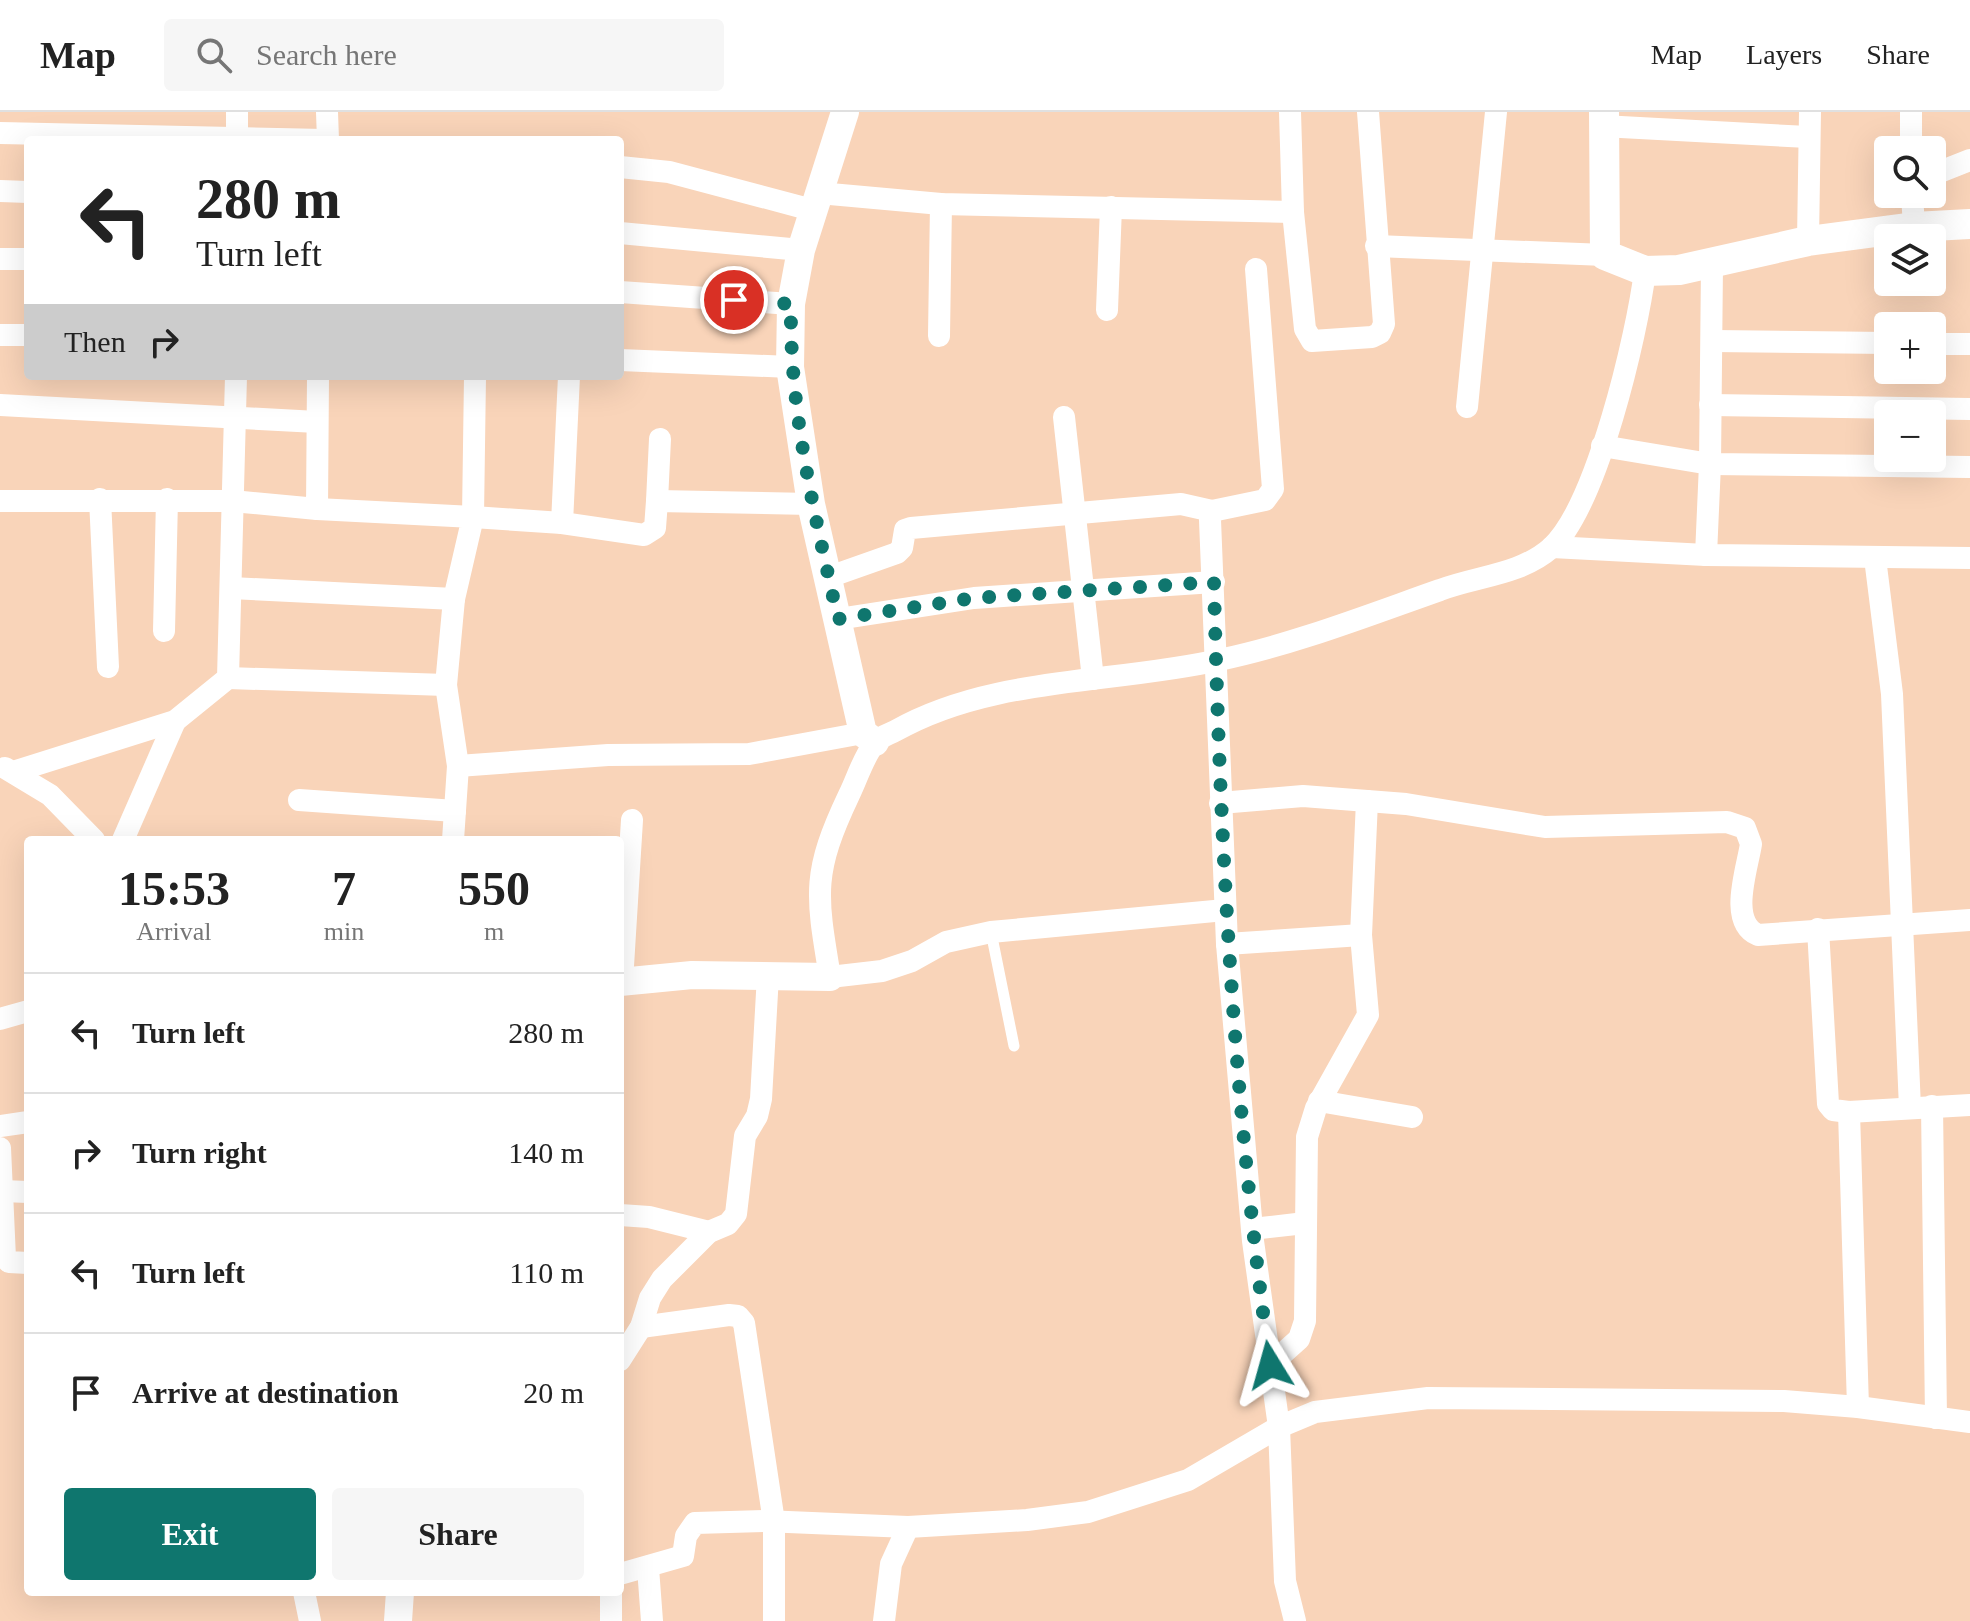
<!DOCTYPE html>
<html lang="en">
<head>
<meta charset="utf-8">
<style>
  body { margin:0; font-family:"Times New Roman",serif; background:#f6f6f6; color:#222; height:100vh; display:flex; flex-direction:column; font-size:30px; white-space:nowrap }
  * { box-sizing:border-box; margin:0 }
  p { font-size:26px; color:#767676 }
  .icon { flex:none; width:44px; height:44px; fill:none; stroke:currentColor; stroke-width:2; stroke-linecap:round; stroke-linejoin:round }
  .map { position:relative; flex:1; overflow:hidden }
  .panel { position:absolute; left:24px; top:724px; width:600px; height:760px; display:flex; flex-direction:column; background:#fff; border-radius:8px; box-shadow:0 8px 32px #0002 }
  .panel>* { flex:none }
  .guide { position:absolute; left:24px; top:24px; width:600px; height:244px; border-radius:8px; box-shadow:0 8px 32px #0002; background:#fff; color:#222; overflow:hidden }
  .controls { position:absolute; left:1874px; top:24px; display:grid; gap:16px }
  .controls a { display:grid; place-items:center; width:72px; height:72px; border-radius:8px; background:#fff; box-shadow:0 8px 32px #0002; font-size:40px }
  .pin { position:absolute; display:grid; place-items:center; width:68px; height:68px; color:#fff; margin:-34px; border:4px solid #fff; border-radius:50%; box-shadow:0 2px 8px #0007 }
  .me { position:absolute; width:88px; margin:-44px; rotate:352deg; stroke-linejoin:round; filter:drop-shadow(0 0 6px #0008) }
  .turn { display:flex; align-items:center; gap:28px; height:168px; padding:0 40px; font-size:36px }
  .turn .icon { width:104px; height:104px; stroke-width:2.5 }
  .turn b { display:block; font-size:56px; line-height:68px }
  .then { display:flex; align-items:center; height:76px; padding:0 40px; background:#0003; gap:16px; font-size:30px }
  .eta { display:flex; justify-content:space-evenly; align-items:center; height:136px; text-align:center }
  .eta b { font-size:48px; font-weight:700; line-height:56px }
  .button { display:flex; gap:16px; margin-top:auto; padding:16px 40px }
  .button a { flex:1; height:92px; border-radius:8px; background:#0f766e; color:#fff; font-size:32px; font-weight:700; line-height:92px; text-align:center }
  .button a+a { background:#f6f6f6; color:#222 }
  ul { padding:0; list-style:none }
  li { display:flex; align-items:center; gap:24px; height:120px; padding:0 40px; border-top:2px solid #e0e0e0 }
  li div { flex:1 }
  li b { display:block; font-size:30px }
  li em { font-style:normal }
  header { display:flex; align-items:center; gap:48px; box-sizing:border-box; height:112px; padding:0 40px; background:#fff; border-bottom:2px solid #e0e0e0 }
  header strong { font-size:38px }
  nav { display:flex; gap:44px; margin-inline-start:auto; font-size:28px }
  .search { width:560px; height:72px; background:#f6f6f6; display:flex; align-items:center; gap:20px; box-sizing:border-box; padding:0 28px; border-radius:8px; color:#767676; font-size:30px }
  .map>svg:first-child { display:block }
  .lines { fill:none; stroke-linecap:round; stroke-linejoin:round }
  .service { stroke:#fff; stroke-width:11 }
  .minor { stroke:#fff; stroke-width:22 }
  .tertiary { stroke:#fff; stroke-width:28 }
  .secondary { stroke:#fff; stroke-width:30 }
  .route { stroke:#0f766e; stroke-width:14; stroke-dasharray:0 25.2 }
</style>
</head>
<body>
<header>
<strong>Map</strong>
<div class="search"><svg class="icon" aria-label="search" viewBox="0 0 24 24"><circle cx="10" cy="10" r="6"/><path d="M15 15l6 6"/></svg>Search here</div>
<nav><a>Map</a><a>Layers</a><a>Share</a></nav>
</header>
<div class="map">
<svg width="1970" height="1509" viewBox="0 0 1970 1509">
  <rect width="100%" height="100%" fill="#f9d4b9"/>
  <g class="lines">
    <!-- service -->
    <polyline class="service" points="991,820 1014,934"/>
    <!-- minor -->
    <g class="minor">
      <polyline points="237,0 237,28"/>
      <polyline points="327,0 328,28"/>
      <polyline points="1290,0 1293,100 1305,217 1312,229 1372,225 1380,221 1384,212 1368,0"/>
      <polyline points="1911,0 1911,38"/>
      <polyline points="1602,14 1808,25"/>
      <polyline points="0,21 324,28"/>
      <polyline points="620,55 669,60 812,98"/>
      <polyline points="1932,63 1970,48"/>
      <polyline points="0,79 28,80"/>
      <polyline points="819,81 941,92 1293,100"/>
      <polyline points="1912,82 1914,115"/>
      <polyline points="620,121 801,138"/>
      <polyline points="1808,129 1810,0"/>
      <polyline points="1376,134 1605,143"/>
      <polyline points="0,147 28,147"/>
      <polyline points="1712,152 1710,352 1970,355"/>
      <polyline points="1256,157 1273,377 1265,388 1212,399 1210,408 1227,832 1253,1129 1279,1315 1285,1469 1295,1509"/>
      <polyline points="620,180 791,192"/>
      <polyline points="1107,198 1111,95"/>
      <polyline points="0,223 28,223"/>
      <polyline points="939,224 941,92"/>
      <polyline points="1713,229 1888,231"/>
      <polyline points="1932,232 1970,232"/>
      <polyline points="620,248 790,255"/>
      <polyline points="475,264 473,405 562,411 644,423 655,416 657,389 811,392"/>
      <polyline points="0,293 317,310"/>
      <polyline points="1710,293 1970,297"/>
      <polyline points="1467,295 1496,0"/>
      <polyline points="1064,305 1093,567"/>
      <polyline points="1602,334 1710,352 1706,443"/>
      <polyline points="100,387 108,555"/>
      <polyline points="0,389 232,389 317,397 318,264"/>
      <polyline points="657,389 660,327"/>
      <polyline points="562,411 569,264"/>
      <polyline points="1552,435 1706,443 1970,446"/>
      <polyline points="1875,446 1892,582 1910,996"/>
      <polyline points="829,465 897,441 902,436 905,418 911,416 1181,392 1212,399"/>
      <polyline points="231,476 454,487"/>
      <polyline points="838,507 974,486 1214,470"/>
      <polyline points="164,519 167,387"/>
      <polyline points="228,566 446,573 454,487 473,405 317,397"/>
      <polyline points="446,573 458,654 453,728"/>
      <polyline points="458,654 608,643 749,642 863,621"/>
      <polyline points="5,656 50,683 94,728"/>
      <polyline points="13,660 175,609 228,566 236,264"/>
      <polyline points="299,688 455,699"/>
      <path d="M1220,691L1303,684L1406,692L1545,715L1727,710L1745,716L1751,732C1747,758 1728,810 1758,823L1970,808"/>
      <polyline points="123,728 175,609"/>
      <path d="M1225,798L991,820L946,830L912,849L882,859L830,865C816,781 812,761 849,683C857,667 863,646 874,632C878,626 888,622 895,619C992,564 1112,572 1219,548C1295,532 1366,504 1440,478C1477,464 1520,463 1551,436C1597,394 1637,223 1645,159"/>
      <polyline points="1818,817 1828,992 1833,998 1849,1000 1970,993"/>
      <polyline points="1227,832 1361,823"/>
      <polyline points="622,870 632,708"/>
      <polyline points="0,907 28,899"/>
      <polyline points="1319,989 1412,1005"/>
      <polyline points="1932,994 1936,1306"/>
      <polyline points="1849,1000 1858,1295"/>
      <polyline points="0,1014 28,1010"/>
      <polyline points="0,1036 5,1146 9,1150 28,1151"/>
      <polyline points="2,1079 28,1080"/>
      <polyline points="620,1103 649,1105 709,1120"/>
      <polyline points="1252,1117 1305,1111"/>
      <polyline points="641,1215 729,1203 738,1204 744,1211 774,1410 774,1509"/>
      <polyline points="620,1248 641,1215 650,1186 662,1167 709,1120 728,1112 736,1102 745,1024 757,1004 761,987 768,863"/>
      <polyline points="1270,1253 1299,1227 1305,1209 1307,1025 1316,996 1368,903 1361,823 1367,689"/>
      <polyline points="648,1456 652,1509"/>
      <polyline points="620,1462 683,1444 686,1424 695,1411 764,1409 908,1415 1027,1408 1088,1400 1188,1368 1279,1315 1315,1300 1428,1286 1784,1289 1858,1295 1970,1310"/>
      <polyline points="304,1480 310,1509"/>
      <polyline points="611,1480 611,1509"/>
      <polyline points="884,1509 891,1452 908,1415"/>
    </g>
    <!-- tertiary -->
    <g class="tertiary">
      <polyline points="845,0 801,138 791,192 790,255 811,392 863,621 875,630"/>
      <polyline points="620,870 692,863 830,865"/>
      <polyline points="398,1509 400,1480"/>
    </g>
    <!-- secondary -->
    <polyline class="secondary" points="1604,0 1605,143 1645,159 1679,158 1808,129 1914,115 1970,112"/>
  </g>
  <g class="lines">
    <!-- route -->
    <path class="route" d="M734,188L791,192C789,299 815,403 838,507L974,486L1214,470C1220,733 1234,994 1270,1253"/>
  </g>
</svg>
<div class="controls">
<a><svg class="icon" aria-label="search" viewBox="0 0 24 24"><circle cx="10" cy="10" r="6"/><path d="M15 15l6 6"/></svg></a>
<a><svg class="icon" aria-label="layers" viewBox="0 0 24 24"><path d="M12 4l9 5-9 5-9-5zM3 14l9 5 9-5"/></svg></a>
<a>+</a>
<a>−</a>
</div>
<div class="pin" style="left:734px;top:188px;background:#d93025"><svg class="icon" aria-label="arrive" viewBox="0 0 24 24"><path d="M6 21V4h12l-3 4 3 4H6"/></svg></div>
<svg class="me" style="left:1270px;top:1253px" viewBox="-20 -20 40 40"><path d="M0-17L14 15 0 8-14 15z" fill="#0f766e" stroke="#fff" stroke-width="4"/></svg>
<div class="guide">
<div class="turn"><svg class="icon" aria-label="left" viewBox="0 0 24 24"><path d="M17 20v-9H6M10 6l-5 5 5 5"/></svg><div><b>280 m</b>Turn left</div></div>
<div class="then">Then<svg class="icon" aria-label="right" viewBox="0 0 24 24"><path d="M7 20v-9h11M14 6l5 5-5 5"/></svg></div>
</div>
<section class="panel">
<div class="eta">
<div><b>15:53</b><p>Arrival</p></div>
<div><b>7</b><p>min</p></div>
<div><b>550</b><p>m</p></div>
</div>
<ul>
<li><svg class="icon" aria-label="left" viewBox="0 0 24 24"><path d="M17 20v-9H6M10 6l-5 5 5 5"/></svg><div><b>Turn left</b></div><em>280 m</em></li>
<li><svg class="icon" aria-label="right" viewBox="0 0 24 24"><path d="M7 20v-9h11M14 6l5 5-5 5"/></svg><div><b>Turn right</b></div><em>140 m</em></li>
<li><svg class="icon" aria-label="left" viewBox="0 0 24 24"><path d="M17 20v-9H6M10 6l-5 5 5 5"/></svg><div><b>Turn left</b></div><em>110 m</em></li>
<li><svg class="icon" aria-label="arrive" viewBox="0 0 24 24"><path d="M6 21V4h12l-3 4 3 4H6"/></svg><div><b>Arrive at destination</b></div><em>20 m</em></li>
</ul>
<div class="button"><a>Exit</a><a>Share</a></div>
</section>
</div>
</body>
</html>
